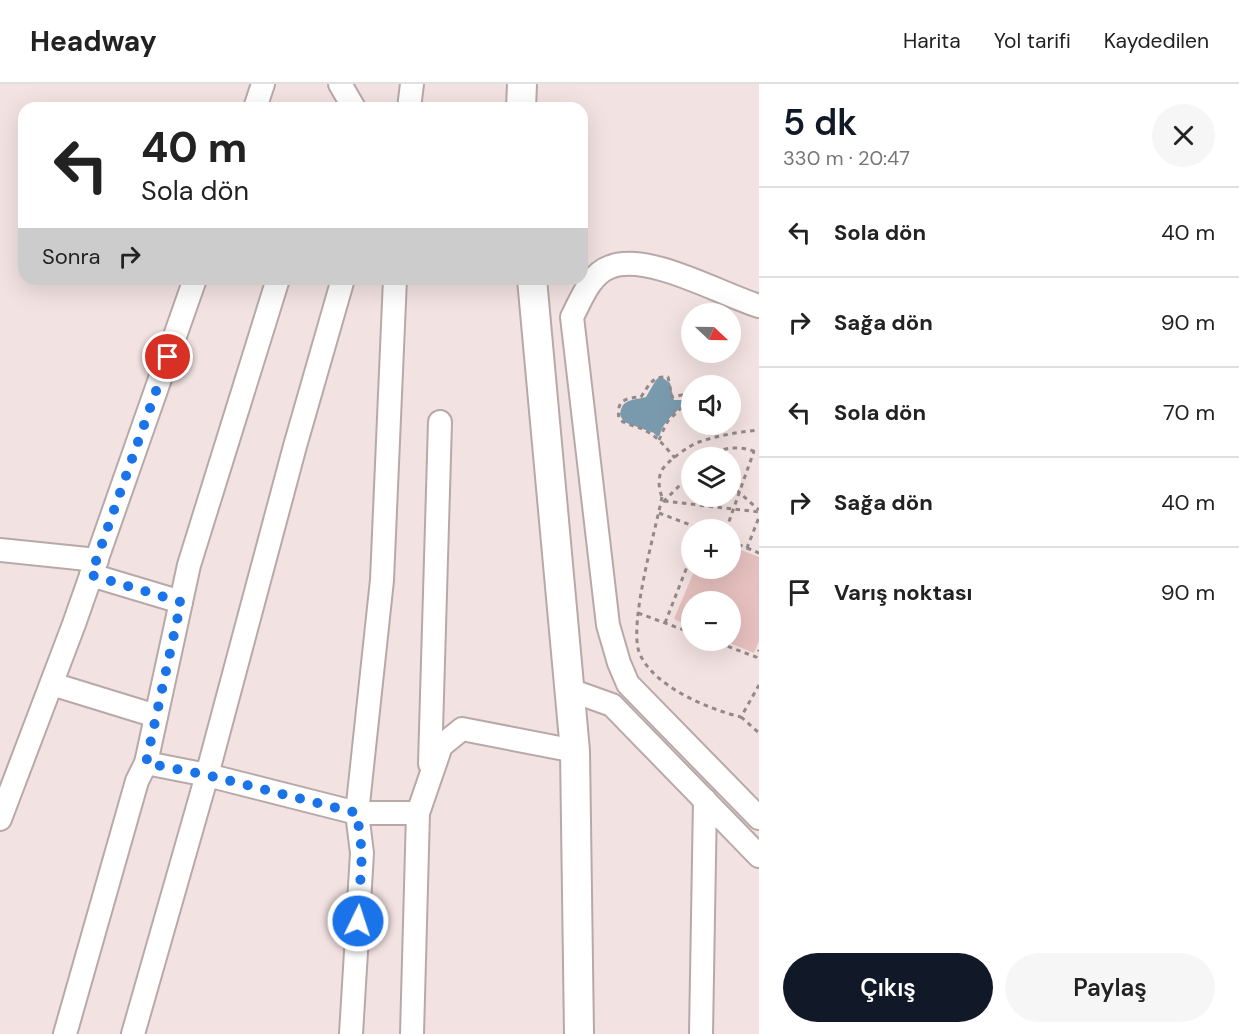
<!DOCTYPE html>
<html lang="tr">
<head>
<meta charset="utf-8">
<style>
  body { margin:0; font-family:"DM Sans",sans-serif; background:#f6f6f6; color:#222; height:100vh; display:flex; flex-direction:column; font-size:22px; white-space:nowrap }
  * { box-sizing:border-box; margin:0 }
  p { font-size:20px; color:#767676 }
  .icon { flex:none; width:33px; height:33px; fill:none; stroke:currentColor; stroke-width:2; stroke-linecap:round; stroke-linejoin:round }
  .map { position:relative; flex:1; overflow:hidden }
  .side { display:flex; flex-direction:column; background:#fff; width:480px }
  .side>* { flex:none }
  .hud { position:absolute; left:18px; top:18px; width:570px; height:183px; border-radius:18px; box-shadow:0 6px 24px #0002; background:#fff; color:#222; overflow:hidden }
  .needle { width:39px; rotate:112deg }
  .buttons { position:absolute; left:681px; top:219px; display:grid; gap:12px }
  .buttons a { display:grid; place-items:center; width:60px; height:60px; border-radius:50%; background:#fff; box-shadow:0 6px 24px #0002; font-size:30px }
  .pin { position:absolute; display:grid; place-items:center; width:51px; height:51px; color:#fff; margin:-26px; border:3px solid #fff; border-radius:50%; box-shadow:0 2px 6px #0007 }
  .me { position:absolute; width:66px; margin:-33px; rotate:4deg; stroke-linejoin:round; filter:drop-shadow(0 0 4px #0008) }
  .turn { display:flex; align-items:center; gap:21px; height:126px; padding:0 24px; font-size:27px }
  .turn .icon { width:78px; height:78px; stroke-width:2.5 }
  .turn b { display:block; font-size:42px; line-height:51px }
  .then { display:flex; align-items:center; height:57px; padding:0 24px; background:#0003; gap:12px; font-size:22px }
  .round { display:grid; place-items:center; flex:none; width:63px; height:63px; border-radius:32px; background:#f6f6f6 }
  .overview { display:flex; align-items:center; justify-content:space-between; height:102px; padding:0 24px }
  h1 { font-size:36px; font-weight:600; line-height:45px; color:#111827 }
  .cta { display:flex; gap:12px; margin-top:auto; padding:12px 24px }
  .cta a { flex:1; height:69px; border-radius:36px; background:#111827; color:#fff; font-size:24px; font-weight:600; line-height:69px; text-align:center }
  .cta a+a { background:#f6f6f6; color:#222 }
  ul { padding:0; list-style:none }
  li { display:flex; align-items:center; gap:18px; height:90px; padding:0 24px; border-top:2px solid #e0e0e0 }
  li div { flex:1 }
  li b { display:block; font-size:22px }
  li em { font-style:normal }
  header { display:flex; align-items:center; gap:36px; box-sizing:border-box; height:84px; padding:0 30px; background:#fff; border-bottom:2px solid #e0e0e0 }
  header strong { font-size:28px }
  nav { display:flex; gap:33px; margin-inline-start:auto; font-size:21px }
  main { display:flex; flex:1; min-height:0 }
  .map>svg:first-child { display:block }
  .green { fill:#e6c0bf }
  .water { fill:#799aad }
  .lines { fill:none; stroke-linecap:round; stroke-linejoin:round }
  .minor-casing { stroke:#b8a9a8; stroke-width:26 }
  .major-casing { stroke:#b8a9a8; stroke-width:32 }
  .path { stroke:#948988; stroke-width:3; stroke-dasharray:4.5 4.5; stroke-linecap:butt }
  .minor { stroke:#fff; stroke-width:22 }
  .major { stroke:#fff; stroke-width:28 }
  .route { stroke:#1a73e8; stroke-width:10; stroke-dasharray:0 18 }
</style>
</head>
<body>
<header>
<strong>Headway</strong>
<nav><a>Harita</a><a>Yol tarifi</a><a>Kaydedilen</a></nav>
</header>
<main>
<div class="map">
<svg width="759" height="950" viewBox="0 0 759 950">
  <rect width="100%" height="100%" fill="#f2e2e1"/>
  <!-- green -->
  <polygon class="green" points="731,462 759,473 759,557 754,569 725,557 730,556 730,518 692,518 691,543 674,535 695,485 730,484"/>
  <!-- water -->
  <path class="water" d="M660,292L670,299L674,316H683C680,330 664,333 660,351L657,353L654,349L624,338L620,331C622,314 632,317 646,313L656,296Z"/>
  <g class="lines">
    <!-- minor casing -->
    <g class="minor-casing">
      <g id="minor">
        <polyline points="340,0 354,24"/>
        <polyline points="255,24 263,0"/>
        <polyline points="409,24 412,0"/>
        <path d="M759,222C720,210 648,168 610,183C590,190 581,216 572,233L608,541L619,579L628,600L759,734"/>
        <polyline points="0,466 97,476"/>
        <polyline points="91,491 181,518"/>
        <polyline points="52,600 156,632"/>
        <polyline points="570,606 612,621 759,772"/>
        <polyline points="146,679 207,691 357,729 418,729"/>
        <polyline points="430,680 440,338"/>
        <polyline points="0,735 74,540 195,195"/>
        <polyline points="65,950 137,697 146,679 189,481 278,195"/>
        <polyline points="133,950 207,691 295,362 343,195"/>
        <polyline points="351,950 362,769 357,729 382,496 395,195"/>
        <polyline points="412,950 418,729 441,662 462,645 575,667"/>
        <polyline points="701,950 705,716"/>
      </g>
    </g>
    <!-- major casing -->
    <g class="major-casing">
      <g id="major">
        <polyline points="521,24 522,0"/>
        <polyline points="532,195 575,667 579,950"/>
      </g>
    </g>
    <!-- path -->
    <g class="path">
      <path d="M659,356C662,350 664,343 668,337C675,329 684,325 685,313L682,311L672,313L668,293C652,292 649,301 641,313C624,314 616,317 619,335C629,343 637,341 646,347C658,353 666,364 675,374"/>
      <path d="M708,374C723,361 742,362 759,369"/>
      <path d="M692,389L664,417C659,408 657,395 662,386C667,377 690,361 699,358C719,351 739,348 759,346"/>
      <polyline points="730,400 759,426"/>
      <path d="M662,413C655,448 629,538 639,568C652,602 708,625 741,633L759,601"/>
      <polyline points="664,417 759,428"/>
      <polyline points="659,429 701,445"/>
      <polyline points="726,446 754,367"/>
      <polyline points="730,457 747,464 759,433"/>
      <polyline points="747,464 759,469"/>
      <polyline points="638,529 692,549"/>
      <polyline points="665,539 692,470"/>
      <polyline points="711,556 756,573 759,566"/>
      <polyline points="741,633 759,649"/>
    </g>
    <!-- minor -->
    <use href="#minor" class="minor"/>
    <!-- major -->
    <use href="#major" class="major"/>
  </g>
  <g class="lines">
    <!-- route -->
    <polyline class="route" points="168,273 91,491 181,518 146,679 207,691 357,729 362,769 358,837"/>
  </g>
</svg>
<div class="buttons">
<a><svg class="needle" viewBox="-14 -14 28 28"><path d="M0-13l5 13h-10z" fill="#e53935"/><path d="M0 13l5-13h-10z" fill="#767676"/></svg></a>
<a><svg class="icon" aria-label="sound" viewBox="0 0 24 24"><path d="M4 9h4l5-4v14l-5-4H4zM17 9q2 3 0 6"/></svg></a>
<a><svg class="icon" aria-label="layers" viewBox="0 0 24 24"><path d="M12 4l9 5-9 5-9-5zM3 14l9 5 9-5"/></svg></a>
<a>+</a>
<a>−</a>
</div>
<div class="pin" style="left:168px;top:273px;background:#d93025"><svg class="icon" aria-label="arrive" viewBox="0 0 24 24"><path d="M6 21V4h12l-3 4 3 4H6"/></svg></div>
<svg class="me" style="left:358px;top:837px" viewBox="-20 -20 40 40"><circle r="17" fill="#1a73e8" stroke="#fff" stroke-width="3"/><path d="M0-11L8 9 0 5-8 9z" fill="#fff"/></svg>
<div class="hud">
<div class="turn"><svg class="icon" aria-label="left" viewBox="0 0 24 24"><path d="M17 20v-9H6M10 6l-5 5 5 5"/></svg><div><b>40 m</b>Sola dön</div></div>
<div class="then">Sonra<svg class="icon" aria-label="right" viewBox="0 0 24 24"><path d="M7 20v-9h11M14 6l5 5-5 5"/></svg></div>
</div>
</div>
<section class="side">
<div class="overview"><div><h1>5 dk</h1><p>330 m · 20:47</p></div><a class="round"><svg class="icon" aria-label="close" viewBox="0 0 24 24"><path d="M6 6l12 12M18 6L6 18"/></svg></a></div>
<ul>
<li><svg class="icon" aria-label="left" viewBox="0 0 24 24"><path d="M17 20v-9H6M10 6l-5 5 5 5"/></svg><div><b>Sola dön</b></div><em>40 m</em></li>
<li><svg class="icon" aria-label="right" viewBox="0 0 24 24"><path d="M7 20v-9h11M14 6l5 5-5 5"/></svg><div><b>Sağa dön</b></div><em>90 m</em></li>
<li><svg class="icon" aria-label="left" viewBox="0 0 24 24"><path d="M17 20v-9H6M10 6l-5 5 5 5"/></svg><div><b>Sola dön</b></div><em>70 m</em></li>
<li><svg class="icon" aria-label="right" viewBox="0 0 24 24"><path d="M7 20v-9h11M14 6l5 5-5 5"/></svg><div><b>Sağa dön</b></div><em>40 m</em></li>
<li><svg class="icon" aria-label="arrive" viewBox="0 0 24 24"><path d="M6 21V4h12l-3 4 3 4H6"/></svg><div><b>Varış noktası</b></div><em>90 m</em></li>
</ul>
<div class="cta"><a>Çıkış</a><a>Paylaş</a></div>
</section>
</main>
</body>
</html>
